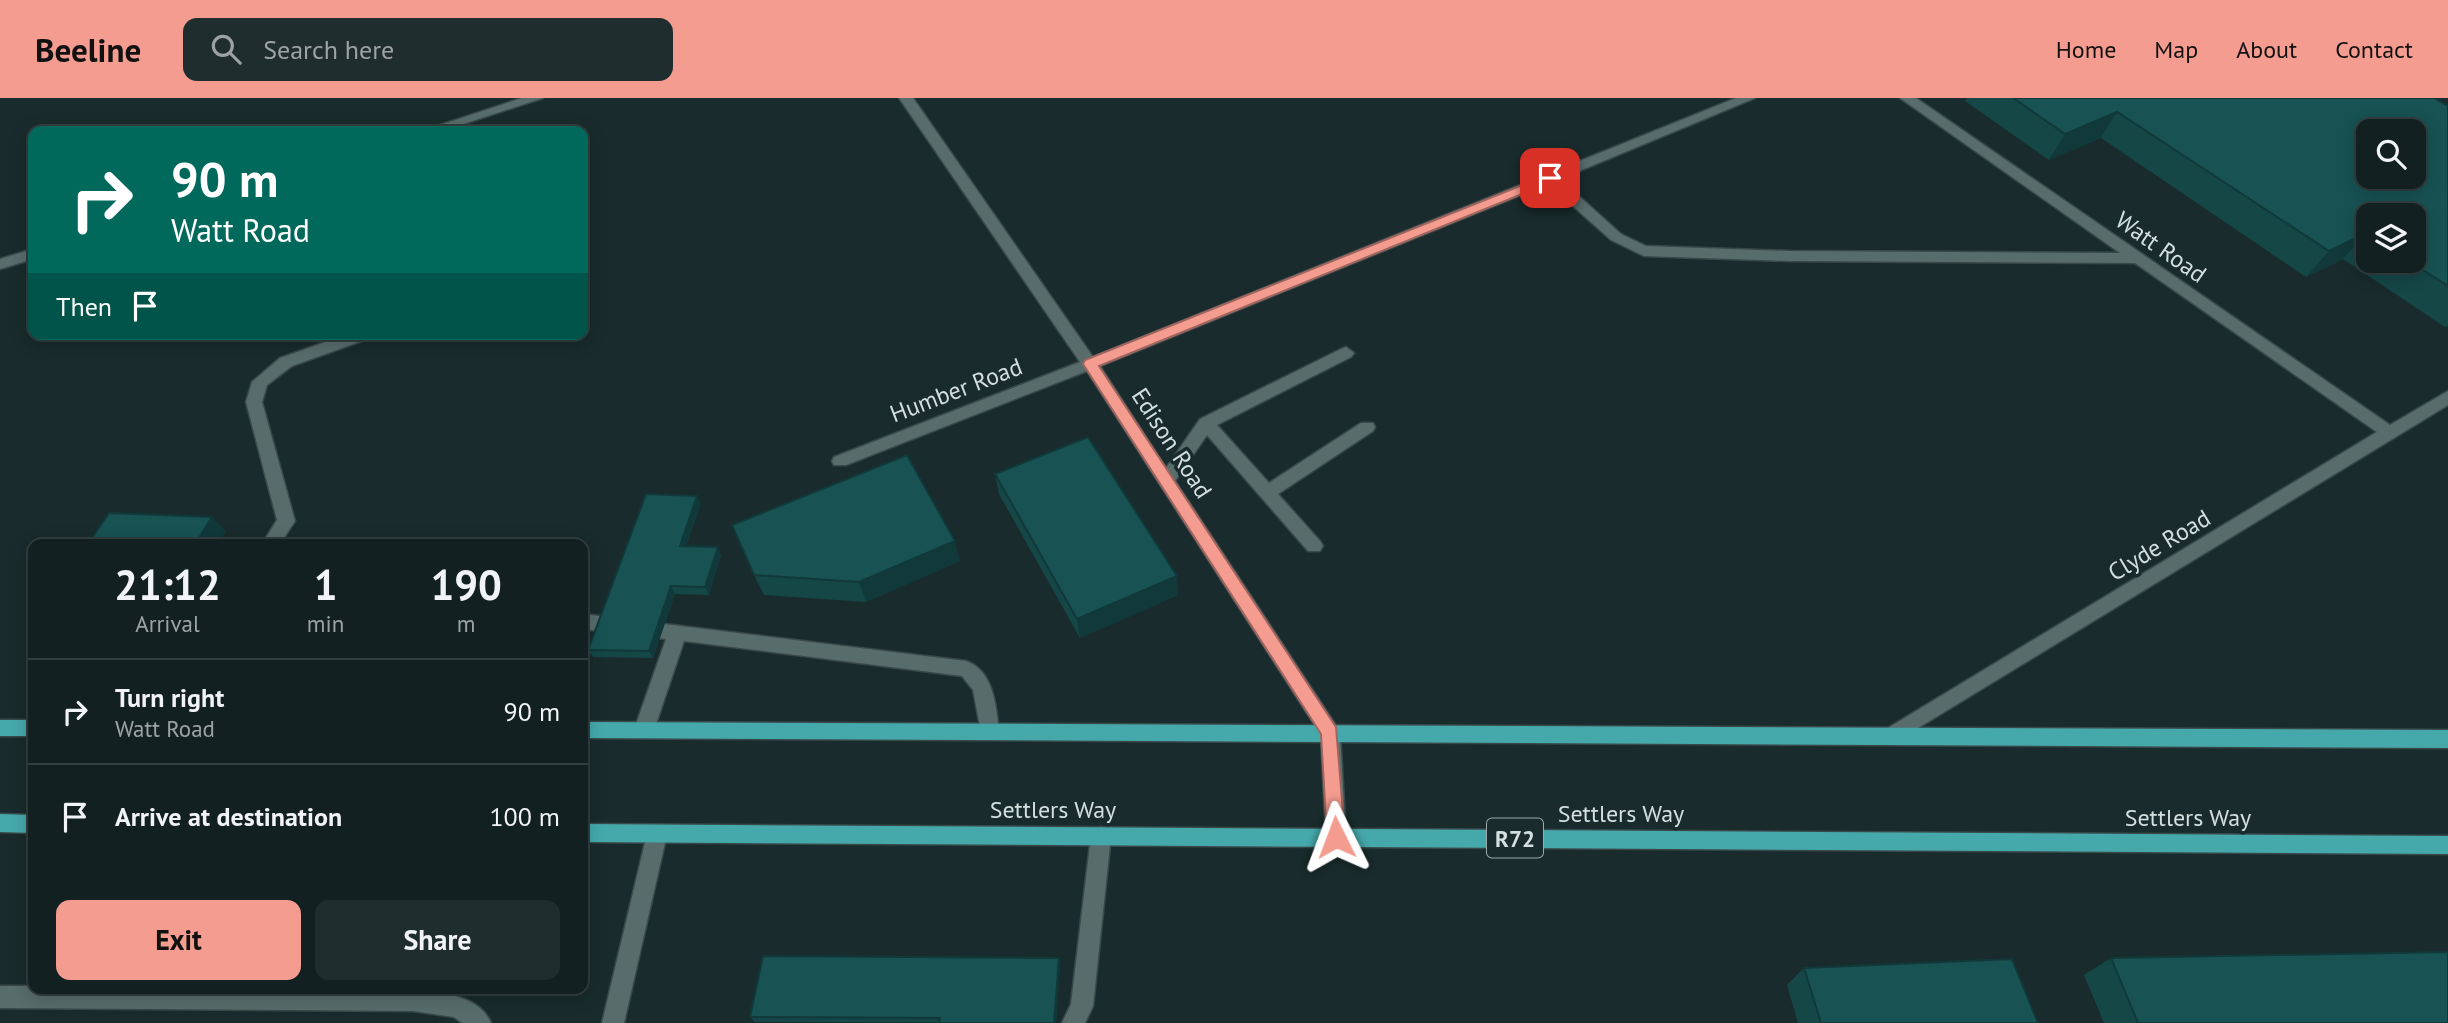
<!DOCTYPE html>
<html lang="en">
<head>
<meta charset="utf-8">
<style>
  body { margin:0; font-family:"PT Sans",sans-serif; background:#202d2e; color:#f1f3f6; height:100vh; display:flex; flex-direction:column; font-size:26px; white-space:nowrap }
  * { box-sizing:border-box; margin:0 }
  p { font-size:23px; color:#9da3a5 }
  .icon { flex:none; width:38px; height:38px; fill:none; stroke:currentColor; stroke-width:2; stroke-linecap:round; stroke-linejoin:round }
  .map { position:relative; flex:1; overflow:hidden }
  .sheet { position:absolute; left:28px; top:441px; width:560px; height:455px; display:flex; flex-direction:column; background:#132021; border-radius:14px; box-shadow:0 4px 18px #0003,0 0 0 2px #323e3f }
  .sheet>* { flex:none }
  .top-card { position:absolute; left:28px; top:28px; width:560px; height:214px; border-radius:14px; box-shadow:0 4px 18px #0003,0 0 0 2px #323e3f; background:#00695c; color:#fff; overflow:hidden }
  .tools { position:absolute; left:2356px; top:21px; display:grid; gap:14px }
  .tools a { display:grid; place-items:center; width:70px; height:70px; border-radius:14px; background:#132021; box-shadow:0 4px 18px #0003,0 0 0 2px #323e3f; font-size:35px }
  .pin { position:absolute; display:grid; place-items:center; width:60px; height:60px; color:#fff; margin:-30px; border-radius:14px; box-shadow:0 4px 10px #0006 }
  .me { position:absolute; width:77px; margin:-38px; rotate:357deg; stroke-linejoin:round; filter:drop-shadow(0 0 5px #0008) }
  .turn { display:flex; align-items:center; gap:24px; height:147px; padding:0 28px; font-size:32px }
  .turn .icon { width:91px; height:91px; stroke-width:2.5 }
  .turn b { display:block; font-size:49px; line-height:60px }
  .then { display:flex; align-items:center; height:66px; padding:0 28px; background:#0003; gap:14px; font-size:26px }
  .eta { display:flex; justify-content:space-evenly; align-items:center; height:119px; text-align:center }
  .eta b { font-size:42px; font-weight:700; line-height:49px }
  .action { display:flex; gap:14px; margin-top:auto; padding:14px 28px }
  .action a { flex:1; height:80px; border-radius:14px; background:#f59c90; color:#111; font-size:28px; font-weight:700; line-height:80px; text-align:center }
  .action a+a { background:#202d2e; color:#f1f3f6 }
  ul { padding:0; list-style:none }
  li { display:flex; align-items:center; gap:21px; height:105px; padding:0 28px; border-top:2px solid #323e3f }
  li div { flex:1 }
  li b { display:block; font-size:26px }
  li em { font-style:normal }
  header { display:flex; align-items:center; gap:42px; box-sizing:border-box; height:98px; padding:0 35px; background:#f59c90; color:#111 }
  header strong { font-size:33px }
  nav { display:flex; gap:38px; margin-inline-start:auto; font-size:24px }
  .search { width:490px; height:63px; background:#202d2e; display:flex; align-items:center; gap:18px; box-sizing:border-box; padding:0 24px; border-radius:14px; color:#9da3a5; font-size:26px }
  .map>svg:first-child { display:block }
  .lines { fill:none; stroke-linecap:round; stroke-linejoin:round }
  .minor-casing { stroke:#394849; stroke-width:3 }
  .major-casing { stroke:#394849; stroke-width:3 }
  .minor { fill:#586c6c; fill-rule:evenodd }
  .major { fill:#45a9ab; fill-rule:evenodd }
  .wall { fill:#154747; fill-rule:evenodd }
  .shaded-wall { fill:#11393a }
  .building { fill:#185253; stroke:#11393a; stroke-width:2; fill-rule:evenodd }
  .route { fill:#f59c90; stroke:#9f655e; stroke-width:2 }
  .labels { text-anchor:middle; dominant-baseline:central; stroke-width:7; stroke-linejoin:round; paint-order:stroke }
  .shield { fill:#192b2c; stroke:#9ca9a9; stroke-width:2 }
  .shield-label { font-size:23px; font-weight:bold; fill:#d4dfdf }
  .street-label { font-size:24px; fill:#d4dfdf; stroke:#192b2c }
</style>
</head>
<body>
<header>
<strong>Beeline</strong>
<div class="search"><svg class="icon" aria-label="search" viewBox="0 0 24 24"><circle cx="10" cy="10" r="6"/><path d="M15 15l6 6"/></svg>Search here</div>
<nav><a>Home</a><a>Map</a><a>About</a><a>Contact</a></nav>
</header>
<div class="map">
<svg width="2448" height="925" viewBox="0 0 2448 925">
  <rect width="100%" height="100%" fill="#192b2c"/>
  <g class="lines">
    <!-- minor casing -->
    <g class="minor-casing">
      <g id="minor">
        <polygon points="522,0 543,0 442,33 422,33"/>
        <polygon points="899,0 913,0 1093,259 1736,0 1755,0 1560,81 1621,136 1646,148 1789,153 2120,155 1900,0 1916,0 2390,327 2448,293 2448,307 1895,644 1888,642 1885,636 1888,630 2377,334 2135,165 1789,163 1644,158 1611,142 1548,86 1100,268 1166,370 1200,321 1341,251 1346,249 1354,255 1351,259 1217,327 1269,385 1361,325 1373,325 1375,329 1373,333 1278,396 1320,443 1323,448 1320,453 1308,453 1207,337 1175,383 1337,629 1340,635 1346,739 1343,746 1336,748 1329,746 1326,739 1321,637 1087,273 846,367 834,367 832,363 834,359 1080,264"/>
        <polygon points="33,151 33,161 0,171 0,161"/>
        <polygon points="348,236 373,236 370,240 292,268 267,287 262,304 295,423 280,446 262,446 277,422 246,304 252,284 280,260"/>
        <path d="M583,516L966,563C994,573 996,608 999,633L996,639L989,641L982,639L973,592L962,578L684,543L654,632L651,638L644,640L637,638L634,632L666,541L583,531Z"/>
        <polygon points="657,727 664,729 667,736 624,925 602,925 647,736 650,729"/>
        <polygon points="1101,729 1108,731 1111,738 1093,908 1085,925 1062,925 1071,906 1091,738 1094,731"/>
        <path d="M0,888H33V891H413C439,895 479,896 491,925H462L454,919L413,913L0,910Z"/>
      </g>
    </g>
    <!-- major casing -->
    <g class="major-casing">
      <g id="major">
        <rect x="0" y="622" width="33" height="16"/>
        <polygon points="583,624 2448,632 2448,650 583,640"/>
        <polygon points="0,716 33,717 33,735 0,734"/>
        <polygon points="583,726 2448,738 2448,756 583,744"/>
      </g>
    </g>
    <!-- minor -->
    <use href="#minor" class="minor"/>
    <!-- major -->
    <use href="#major" class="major"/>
  </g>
  <!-- wall -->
  <g class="wall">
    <path d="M1967,0H2434L2448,8V228L2445,229L2343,161L2306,179L2101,40L2049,62L1965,3ZM2368,117L2413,163H2368Z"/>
    <polygon points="995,376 1177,478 1178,497 1080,540 999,396"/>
    <polygon points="701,405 686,448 721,457 709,497 675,496 653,560 593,559 588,552"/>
    <polygon points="960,463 866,504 764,497 754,477"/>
    <polygon points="2111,860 2448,925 2104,925 2084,877"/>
    <polygon points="1060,865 1056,925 755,924 750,919"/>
    <polygon points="1804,870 2038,925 1798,925 1787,887"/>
  </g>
  <!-- shaded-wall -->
  <g class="shaded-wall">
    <polygon points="2117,14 2101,40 2049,62 2065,36"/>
    <polygon points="2366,135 2343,161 2306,179 2329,153"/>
    <polygon points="697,398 701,405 684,455 680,448"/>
    <polygon points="212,419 226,433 218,446 195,446"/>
    <polygon points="955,443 960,463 866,504 859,484"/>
    <polygon points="718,449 721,457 709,497 705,489"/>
    <polygon points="1177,478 1178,497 1080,540 1077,521"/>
    <polygon points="671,488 675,496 653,560 649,553"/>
    <polygon points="1059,860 1060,865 1056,925 1054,925"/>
  </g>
  <!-- building -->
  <g class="building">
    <path d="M2013,0H2434L2448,8V188L2409,163H2413V117H2368V136L2366,135L2329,153L2117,14L2065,36ZM2368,33H2413V79H2368Z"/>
    <polygon points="1088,339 1177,478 1077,521 995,376"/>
    <polygon points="907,357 955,443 859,484 754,477 732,427"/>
    <polygon points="646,396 697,398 680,448 718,449 705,489 671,488 649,553 588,552"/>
    <polygon points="109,415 212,419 195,446 88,446"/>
    <polygon points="2448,854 2448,925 2138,925 2111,860"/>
    <polygon points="763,858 1059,860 1054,925 939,925 940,920 750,919"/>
    <polygon points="2012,861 2038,925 1821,925 1804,870"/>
  </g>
  <!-- route -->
  <polygon class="route" points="1550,76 1556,80 1554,83 1099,268 1336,629 1345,739 1343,745 1336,748 1330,745 1327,739 1321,636 1083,266 1085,262"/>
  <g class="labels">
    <!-- shield labels -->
    <rect class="shield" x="1487" y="720.5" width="56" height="39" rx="5"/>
    <g class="shield-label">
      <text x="1515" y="740">R72</text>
    </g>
    <!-- street labels -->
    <g class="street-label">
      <text transform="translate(2161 149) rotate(35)">Watt Road</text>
      <text transform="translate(956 292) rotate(-21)">Humber Road</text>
      <text transform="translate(1172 345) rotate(57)">Edison Road</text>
      <text transform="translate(2159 447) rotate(-31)">Clyde Road</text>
      <text x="1053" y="711">Settlers Way</text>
      <text x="1621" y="715">Settlers Way</text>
      <text x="2188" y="719">Settlers Way</text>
    </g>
  </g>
</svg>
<div class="tools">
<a><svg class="icon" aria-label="search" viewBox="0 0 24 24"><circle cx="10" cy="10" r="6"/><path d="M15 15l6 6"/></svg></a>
<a><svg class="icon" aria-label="layers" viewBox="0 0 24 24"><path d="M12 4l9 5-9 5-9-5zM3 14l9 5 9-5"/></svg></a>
</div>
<div class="pin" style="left:1550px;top:80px;background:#d93025"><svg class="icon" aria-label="arrive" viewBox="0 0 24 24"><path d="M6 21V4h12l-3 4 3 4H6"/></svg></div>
<svg class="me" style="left:1336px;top:739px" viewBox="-20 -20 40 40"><path d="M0-17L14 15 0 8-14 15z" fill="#f59c90" stroke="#fff" stroke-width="4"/></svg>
<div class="top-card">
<div class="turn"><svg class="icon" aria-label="right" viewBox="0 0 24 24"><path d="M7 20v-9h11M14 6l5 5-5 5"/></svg><div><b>90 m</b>Watt Road</div></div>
<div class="then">Then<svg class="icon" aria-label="arrive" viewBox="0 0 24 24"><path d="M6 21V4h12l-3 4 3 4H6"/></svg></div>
</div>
<section class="sheet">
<div class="eta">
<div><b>21:12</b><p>Arrival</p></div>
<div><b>1</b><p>min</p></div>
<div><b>190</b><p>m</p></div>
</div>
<ul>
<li><svg class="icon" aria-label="right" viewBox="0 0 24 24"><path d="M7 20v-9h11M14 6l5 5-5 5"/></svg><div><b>Turn right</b><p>Watt Road</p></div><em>90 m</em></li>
<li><svg class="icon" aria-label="arrive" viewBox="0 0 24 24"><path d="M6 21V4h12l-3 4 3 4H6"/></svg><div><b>Arrive at destination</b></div><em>100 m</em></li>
</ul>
<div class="action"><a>Exit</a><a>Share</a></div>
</section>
</div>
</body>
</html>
